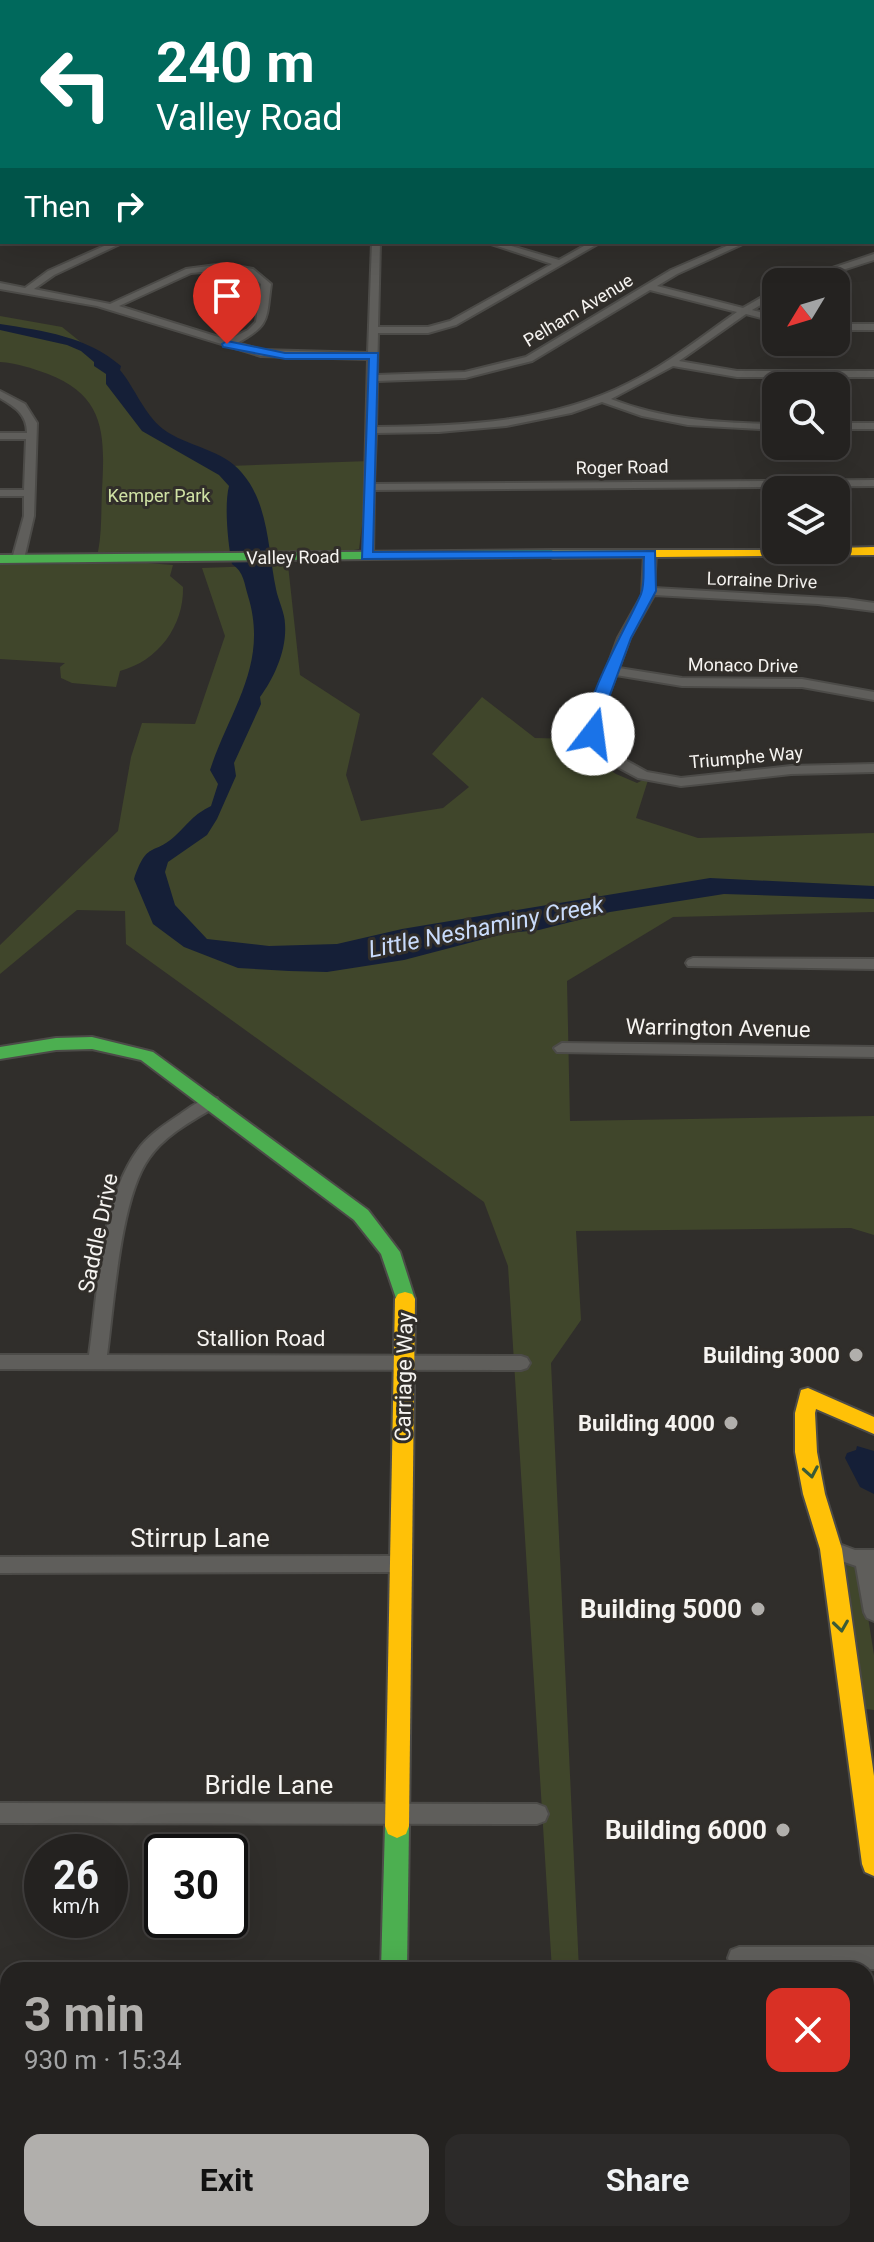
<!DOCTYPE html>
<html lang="en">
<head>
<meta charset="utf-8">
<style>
  body { margin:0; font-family:Roboto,sans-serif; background:#2c2a29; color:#f1f3f6; height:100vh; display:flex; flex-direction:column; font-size:30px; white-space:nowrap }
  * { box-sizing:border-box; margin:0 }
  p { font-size:26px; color:#a3a4a5 }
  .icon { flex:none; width:44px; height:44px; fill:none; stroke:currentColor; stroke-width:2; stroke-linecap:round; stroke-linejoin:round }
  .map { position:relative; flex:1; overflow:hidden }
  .panel { position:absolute; left:0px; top:1962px; width:874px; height:280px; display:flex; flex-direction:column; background:#242220; border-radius:24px 24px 0 0; box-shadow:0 8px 32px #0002,0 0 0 2px #413f3e }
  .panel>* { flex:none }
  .top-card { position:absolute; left:0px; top:0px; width:874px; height:244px; box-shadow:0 8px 32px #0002,0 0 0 2px #413f3e; background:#00695c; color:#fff; overflow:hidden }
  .needle { width:52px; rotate:232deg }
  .tools { position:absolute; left:762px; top:268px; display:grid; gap:16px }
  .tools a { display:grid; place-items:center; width:88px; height:88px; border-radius:16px; background:#242220; box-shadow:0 8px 32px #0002,0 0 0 2px #413f3e; font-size:40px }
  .speed { position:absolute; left:24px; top:1834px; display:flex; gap:16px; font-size:40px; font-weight:700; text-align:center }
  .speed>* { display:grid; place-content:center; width:104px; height:104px; border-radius:50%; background:#242220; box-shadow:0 8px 32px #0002,0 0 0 2px #413f3e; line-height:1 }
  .speed small { font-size:20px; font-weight:400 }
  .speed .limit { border:4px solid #111; border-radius:12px; background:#fff; color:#111 }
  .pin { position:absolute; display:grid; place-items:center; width:68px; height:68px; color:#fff; margin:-82px -34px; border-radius:50% 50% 50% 0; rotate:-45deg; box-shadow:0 0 8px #0007 }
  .pin .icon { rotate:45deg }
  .me { position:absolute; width:88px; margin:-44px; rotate:15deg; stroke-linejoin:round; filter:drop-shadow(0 0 6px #0008) }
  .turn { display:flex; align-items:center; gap:28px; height:168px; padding:0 24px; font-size:36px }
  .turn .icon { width:104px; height:104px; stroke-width:2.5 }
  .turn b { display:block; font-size:56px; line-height:68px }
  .then { display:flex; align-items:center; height:76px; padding:0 24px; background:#0003; gap:16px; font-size:30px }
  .round { display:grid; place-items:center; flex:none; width:84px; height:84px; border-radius:16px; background:#2c2a29 }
  .summary { display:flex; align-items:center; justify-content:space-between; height:136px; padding:0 24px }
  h1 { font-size:48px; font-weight:700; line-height:60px; color:#b1afac }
  .cta { display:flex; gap:16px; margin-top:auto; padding:16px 24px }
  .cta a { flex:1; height:92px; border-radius:16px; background:#b1afac; color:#111; font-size:32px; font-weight:700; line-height:92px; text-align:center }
  .cta a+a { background:#2c2a29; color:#f1f3f6 }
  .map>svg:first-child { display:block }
  .green { fill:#40462b }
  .water { fill:#151f37 }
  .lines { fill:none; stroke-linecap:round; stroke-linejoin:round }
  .street-casing { stroke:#4c4b48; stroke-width:4 }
  .fast-casing { stroke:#4c4b48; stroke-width:4 }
  .slow-casing { stroke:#4c4b48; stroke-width:4 }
  .street { fill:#5f5e5b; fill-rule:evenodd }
  .fast { fill:#4caf50; fill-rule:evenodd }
  .slow { fill:#ffc107; fill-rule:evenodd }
  .oneway { stroke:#3a5b37 }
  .route { fill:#1a73e8; stroke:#114b97; stroke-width:2 }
  .poi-dot { fill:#b1afac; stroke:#312e2a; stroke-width:3 }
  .labels { text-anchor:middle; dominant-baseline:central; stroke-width:6; stroke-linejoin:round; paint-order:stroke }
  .far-street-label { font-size:18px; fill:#f6f4f1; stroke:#312e2a }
  .far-park-label { font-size:18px; fill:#cfe1a4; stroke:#312e2a }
  .street-label { font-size:22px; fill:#f6f4f1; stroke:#312e2a }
  .poi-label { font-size:22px; font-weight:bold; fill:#f6f4f1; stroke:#312e2a; text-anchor:end }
  .water-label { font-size:24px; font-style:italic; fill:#c9dbfb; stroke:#312e2a }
  .near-street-label { font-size:26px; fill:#f6f4f1; stroke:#312e2a }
  .near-poi-label { font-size:26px; font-weight:bold; fill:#f6f4f1; stroke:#312e2a; text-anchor:end }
</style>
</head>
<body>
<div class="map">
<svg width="874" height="2242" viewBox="0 0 874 2242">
  <rect width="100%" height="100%" fill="#302e2b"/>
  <!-- green -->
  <g class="green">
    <polygon points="337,0 874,0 874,178 872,2"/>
    <path d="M0,316L62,327L108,364L161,432L229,466L370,461L359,549L349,551L98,552C102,532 101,510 102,490C105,436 106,396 48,374C31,368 17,363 0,362Z"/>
    <path d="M147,563L173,565L170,576L183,587C184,626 158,661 120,671L116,687L72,683L61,678L60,667L65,663L0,659V565Z"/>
    <polygon points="288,565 300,675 360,714 346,775 361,821 443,808 469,787 432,754 482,697 535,738 576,739 583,743 592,758 616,774 637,783 649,777 636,818 698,838 874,833 874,912 673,917 567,981 570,1121 874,1116 874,1235 851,1228 576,1231 581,1320 551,1363 579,1970 552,1970 508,1266 484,1202 126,944 125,911 77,910 0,974 0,945 118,831 131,757 142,723 195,724 225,636 202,568"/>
    <polygon points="846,1564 855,1566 861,1573 874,1655 874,1710 866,1709"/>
  </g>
  <!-- water -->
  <g class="water">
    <path d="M0,324C44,331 86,336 121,366L120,370C135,388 144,414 163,429C187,447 223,449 242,473C269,504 268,551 276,589C278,600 285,613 285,624C287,650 274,678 260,697L261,704L234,763L236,776L217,819L207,835L168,862L165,872L175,905L207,939L269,946L337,944L402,929L710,878L874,886V899L724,894L610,912L539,930L507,933L404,960L327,972L289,971L238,968L184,947L153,924L134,879C148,839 153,857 176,835C190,822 193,815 211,806L218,784L210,770C230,709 269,664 248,596C244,583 244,572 232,564C228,544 224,505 229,486L219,475L142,431L106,384V374L94,366V362L81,351L67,345L0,330Z"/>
    <polygon points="857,1446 874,1451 874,1494 860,1487 845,1458 847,1453 856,1450"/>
  </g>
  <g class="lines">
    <!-- street casing -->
    <g class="street-casing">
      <g id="street">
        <polygon points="281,0 288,0 289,2 282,2"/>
        <rect x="0" y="184" width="2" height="4"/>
        <rect x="872" y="195" width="2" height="4"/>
        <polygon points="2,235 2,241 0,242 0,236"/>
        <path d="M113,242H124L54,275L34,289L110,304L186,269L224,264L253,269L271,284C266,319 271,325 237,343L262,350L368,353L372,242H380L378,327H428L450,321L552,264L485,242H498L559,260L591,242H601L456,325L428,333H378L377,375L465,372L526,357L671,270L736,242H747L677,274L657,286L743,308L776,289V296L752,310L776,316V322L746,314L679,361L737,371H874V377H737L673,366L611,399C665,420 719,423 776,424V430L688,425L642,416L602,402L571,413L506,426L439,432L376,433L374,484L874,480V486L374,490L373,556L363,558L368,359L261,356L97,306L0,289V283L25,288L48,271ZM224,270L248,273L261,284L256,322L248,330L228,340L119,306L191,273ZM650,290L737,312C701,337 668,364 629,383C551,423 462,426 376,427L377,381L465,378L532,361Z"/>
        <polygon points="874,254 874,260 805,282 791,282"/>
        <rect x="836" y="324" width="38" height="6"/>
        <path d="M0,391L25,404L37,423L34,516L24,559L18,562L12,559L24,516V496H0V490H24L26,439H0V433H27C27,414 15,407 0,398Z"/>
        <rect x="836" y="423" width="38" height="6"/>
        <polygon points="650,550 656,553 654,588 846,599 874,603 874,611 818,604 654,595 630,638 619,668 682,678 802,679 874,692 874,700 802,687 682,686 616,675 599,722 601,741 609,751 647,772 681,778 791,766 874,764 874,772 791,774 681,786 638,778 599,757 589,741 587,722 618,638 642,595 644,553"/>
        <polygon points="693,958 874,959 874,969 688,966 686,963 688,960"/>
        <polygon points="562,1043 874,1047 874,1057 557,1052 554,1048"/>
        <path d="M211,1097L217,1098L219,1102L217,1106C193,1120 165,1135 149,1158C120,1198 114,1304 107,1355L521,1356L527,1358L530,1363L527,1368L521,1370L0,1369V1355H89C98,1293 100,1203 137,1151C147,1136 164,1125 179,1115C189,1108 199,1100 211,1097Z"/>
        <polygon points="831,1541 855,1550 874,1550 874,1621 867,1618 864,1612 856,1566 824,1555 821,1549 824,1543"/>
        <polygon points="401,1556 408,1558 411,1564 408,1570 401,1572 0,1573 0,1557"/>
        <polygon points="0,1803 537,1804 545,1807 548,1814 545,1821 537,1824 0,1823"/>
        <polygon points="739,1947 874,1947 874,1969 739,1969 731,1966 728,1958 731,1950"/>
        <rect x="0" y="2107" width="8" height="24"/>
        <rect x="376" y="2234" width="26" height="8"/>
      </g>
    </g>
    <!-- fast casing -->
    <g class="fast-casing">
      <g id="fast">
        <polygon points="553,550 559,554 557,557 0,563 0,555"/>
        <polygon points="92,1037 153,1052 368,1210 400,1252 415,1299 412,1304 398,1304 381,1254 354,1220 141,1060 92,1049 56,1050 0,1059 0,1047 56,1038"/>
        <polygon points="397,1814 406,1818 409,1826 407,1970 381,1970 385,1826 388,1818"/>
      </g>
    </g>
    <!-- slow casing -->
    <g class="slow-casing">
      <g id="slow">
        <polygon points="874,547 874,555 553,558 547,554 553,550 836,550 836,548"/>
        <polygon points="405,1292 412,1294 415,1299 409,1826 406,1834 397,1838 388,1834 385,1826 395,1299 398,1294"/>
        <polygon points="808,1388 874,1417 874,1434 816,1409 815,1413 817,1452 825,1494 842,1549 874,1776 874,1876 865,1872 862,1864 820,1549 803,1494 795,1452 795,1413 801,1390"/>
      </g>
    </g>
    <!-- street -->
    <use href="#street" class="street"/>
    <!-- fast -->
    <use href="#fast" class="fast"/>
    <!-- slow -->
    <use href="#slow" class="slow"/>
  </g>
  <!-- one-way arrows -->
  <defs><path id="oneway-chevron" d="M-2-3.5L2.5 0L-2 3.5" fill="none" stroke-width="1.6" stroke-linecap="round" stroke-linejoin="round" transform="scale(2)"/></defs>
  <g class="oneway">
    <use href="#oneway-chevron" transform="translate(811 1472) rotate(80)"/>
    <use href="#oneway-chevron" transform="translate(841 1626) rotate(82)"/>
  </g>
  <!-- route -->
  <path class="route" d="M227,341L285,353H378L373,552L655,551L656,591L631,638L600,722L598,737H587C577,710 629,623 641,594C645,584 643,569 644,557L362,559L369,359H285L223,347L222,344Z"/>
  <!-- markers -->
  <g class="poi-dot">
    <circle cx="856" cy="1355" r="8"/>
    <circle cx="731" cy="1423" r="8"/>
    <circle cx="758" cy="1609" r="8"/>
    <circle cx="783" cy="1830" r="8"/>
  </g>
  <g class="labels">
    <!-- far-street labels -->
    <g class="far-street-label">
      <text transform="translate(578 310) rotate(-31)">Pelham Avenue</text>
      <text transform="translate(622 467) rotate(-1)">Roger Road</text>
      <text transform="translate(293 557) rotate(-1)">Valley Road</text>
      <text transform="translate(762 580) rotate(2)">Lorraine Drive</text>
      <text transform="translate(743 665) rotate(1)">Monaco Drive</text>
      <text transform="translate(746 757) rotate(-5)">Triumphe Way</text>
    </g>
    <!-- far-park labels -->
    <g class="far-park-label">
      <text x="159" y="495">Kemper Park</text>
    </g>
    <!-- street labels -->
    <g class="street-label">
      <text transform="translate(718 1028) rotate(1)">Warrington Avenue</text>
      <text transform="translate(98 1233) rotate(-78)">Saddle Drive</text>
      <text x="261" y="1338">Stallion Road</text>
      <text transform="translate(404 1377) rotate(-89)">Carriage Way</text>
    </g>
    <!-- poi labels -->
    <g class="poi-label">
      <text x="840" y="1355">Building 3000</text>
      <text x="715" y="1423">Building 4000</text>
    </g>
    <!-- water labels -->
    <g class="water-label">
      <text transform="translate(486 927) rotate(-11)">Little Neshaminy Creek</text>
    </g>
    <!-- near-street labels -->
    <g class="near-street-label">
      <text x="200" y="1538">Stirrup Lane</text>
      <text x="269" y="1785">Bridle Lane</text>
    </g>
    <!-- near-poi labels -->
    <g class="near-poi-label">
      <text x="742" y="1609">Building 5000</text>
      <text x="767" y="1830">Building 6000</text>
    </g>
  </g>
</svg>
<div class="tools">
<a><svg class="needle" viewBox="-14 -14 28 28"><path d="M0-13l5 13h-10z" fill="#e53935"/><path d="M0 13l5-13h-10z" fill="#a3a4a5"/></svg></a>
<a><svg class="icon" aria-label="search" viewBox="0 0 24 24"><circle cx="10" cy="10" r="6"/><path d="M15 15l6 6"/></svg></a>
<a><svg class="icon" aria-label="layers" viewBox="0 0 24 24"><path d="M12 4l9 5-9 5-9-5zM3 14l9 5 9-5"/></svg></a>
</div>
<div class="speed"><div>26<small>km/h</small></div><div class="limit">30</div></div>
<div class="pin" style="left:227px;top:344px;background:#d93025"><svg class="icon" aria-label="arrive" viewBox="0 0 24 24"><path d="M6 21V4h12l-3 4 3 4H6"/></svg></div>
<svg class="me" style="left:593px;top:734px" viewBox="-20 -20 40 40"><circle r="19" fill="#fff"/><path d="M0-13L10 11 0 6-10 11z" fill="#1a73e8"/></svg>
<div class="top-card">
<div class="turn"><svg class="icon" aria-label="left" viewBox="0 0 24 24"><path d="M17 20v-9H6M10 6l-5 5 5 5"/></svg><div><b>240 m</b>Valley Road</div></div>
<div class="then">Then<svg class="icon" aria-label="right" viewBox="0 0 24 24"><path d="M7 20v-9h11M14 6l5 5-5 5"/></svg></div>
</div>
<section class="panel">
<div class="summary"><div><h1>3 min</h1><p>930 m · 15:34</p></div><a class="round" style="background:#d93025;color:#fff"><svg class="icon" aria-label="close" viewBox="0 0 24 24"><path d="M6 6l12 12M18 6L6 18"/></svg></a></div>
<div class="cta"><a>Exit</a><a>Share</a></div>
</section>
</div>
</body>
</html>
